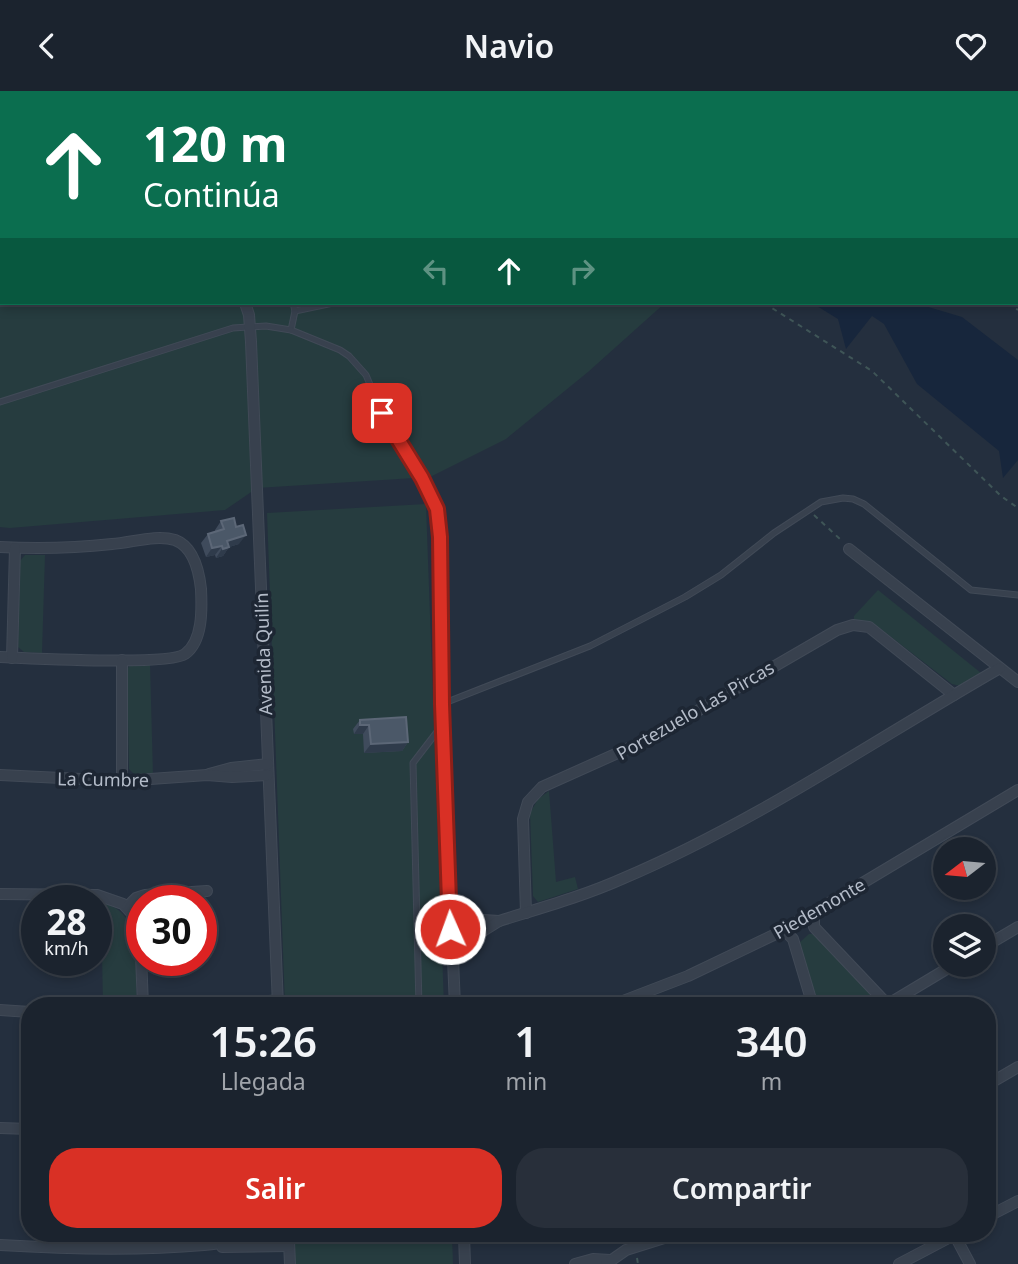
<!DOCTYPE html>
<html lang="es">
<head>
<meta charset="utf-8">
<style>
  body { margin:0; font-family:"Noto Sans",sans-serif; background:#282f3a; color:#f1f3f6; height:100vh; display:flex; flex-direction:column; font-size:26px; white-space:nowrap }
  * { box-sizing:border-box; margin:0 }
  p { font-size:23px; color:#a0a4aa }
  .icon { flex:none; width:38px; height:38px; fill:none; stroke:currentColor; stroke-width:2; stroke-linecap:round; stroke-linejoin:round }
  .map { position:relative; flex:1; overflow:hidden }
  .panel { position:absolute; left:21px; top:906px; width:975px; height:245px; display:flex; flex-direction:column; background:#1b232e; border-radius:28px; box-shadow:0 4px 10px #0003,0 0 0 2px #39404a }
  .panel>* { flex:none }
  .hud { position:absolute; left:0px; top:0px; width:1018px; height:214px; box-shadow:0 4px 10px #0003,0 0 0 2px #39404a; background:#0b6e4f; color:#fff; overflow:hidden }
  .needle { width:46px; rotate:254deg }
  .tools { position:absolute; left:933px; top:746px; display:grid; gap:14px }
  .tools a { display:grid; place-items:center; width:63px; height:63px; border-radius:50%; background:#1b232e; box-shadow:0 4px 10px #0003,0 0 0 2px #39404a; font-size:35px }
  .speed { position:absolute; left:21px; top:794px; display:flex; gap:14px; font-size:35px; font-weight:700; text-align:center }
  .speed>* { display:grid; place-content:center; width:91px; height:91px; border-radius:50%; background:#1b232e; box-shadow:0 4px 10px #0003,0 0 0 2px #39404a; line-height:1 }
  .speed small { font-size:18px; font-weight:400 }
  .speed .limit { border:10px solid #d22; background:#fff; color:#111 }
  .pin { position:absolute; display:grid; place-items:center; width:60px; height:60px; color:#fff; margin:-30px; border-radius:14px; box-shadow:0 4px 10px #0006 }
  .me { position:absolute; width:77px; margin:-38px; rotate:358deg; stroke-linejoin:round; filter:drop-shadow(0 0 5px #0008) }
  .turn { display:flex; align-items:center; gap:24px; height:147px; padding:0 28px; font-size:32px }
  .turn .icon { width:91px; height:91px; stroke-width:2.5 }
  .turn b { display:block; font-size:49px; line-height:60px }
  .lanes { display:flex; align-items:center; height:66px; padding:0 28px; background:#0003; justify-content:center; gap:35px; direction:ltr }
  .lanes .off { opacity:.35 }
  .eta { display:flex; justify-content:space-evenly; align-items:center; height:119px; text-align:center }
  .eta b { font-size:42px; font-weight:600; line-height:49px }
  .button { display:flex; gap:14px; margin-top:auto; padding:14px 28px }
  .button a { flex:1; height:80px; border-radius:28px; background:#d93025; color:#fff; font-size:28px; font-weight:600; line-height:80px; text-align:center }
  .button a+a { background:#282f3a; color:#f1f3f6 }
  header { display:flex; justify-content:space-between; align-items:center; height:91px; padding:0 28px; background:#1b232e; font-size:32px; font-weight:600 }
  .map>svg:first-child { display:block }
  .green { fill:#263c3f }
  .water { fill:#17263c }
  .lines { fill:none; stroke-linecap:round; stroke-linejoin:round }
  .lane-casing { stroke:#414a57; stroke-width:7 }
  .street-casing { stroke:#414a57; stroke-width:12 }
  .path { stroke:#3f5557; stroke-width:2; stroke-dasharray:5 5; stroke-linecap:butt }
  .lane { stroke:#38414e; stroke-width:5 }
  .street { stroke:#38414e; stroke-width:10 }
  .wall { fill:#3f4b5c }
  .shaded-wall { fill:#2f3b4b }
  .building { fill:#4b5868; stroke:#5c6777; stroke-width:2 }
  .route-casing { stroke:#8d1f18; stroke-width:18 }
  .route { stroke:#d93025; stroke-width:12 }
  .labels { text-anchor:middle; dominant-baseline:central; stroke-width:7; stroke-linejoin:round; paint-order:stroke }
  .street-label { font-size:18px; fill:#b4bcc9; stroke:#1d2633 }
</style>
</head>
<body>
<header><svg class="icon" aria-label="back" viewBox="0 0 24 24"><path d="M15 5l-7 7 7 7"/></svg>Navio<svg class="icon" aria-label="heart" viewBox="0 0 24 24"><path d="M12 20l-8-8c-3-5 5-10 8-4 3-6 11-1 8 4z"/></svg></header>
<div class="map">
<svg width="1018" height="1173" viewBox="0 0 1018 1173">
  <rect width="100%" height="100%" fill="#242f3e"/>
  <!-- green -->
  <g class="green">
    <polygon points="0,0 899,0 2,2 2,212 665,212 588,281 506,348 430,386 257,397 225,419 10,437 0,436"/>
    <polygon points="426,413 444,915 285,915 267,422"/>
    <polygon points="25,464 45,464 42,562 24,561 18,556 20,470"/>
    <polygon points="878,499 981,582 960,595 952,593 882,539 870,532 854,529 854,525"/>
    <polygon points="150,572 153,684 134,683 129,678 127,578 131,573"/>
    <polygon points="549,700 556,791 575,786 578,798 538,811 533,805 530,722 538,708"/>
    <path d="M101,812C144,819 135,874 137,908L133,915H103Z"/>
    <polygon points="809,843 814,843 871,902 869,909 859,915 816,915 799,852"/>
    <polygon points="103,1143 143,1143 140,1149 132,1152 103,1152"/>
    <polygon points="294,1143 452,1143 453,1173 295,1173"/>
  </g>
  <!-- water -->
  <polygon class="water" points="812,212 915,212 962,226 1018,269 1018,369 1003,387 999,360 917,293 884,233 872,225 846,258 838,228"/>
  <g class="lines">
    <!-- lane casing -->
    <g class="lane-casing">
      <g id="lane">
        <polyline points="22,0 22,2"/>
        <polyline points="91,0 95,2"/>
        <polyline points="55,2 56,0"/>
        <polyline points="0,138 2,138"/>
        <polyline points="295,220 333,212"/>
        <polyline points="291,239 295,220 293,212"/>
        <polyline points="0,311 233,237 266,235 291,239 340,259 349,265 366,284 382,322 433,407 437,419 440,446 444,655"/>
        <polyline points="442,613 590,555 685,506 721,484 774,442 821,411 843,407 853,408 864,413 971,499 1018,504"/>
        <polyline points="419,915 413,672 443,633"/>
      </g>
    </g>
    <!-- street casing -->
    <g class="street-casing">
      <g id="street">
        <polyline points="245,212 249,224 251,251 278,915"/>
        <path d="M0,456C37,458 75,457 112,453C131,452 156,443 175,449C194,456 199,480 201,498C202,518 203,550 185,563C169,575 29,567 0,566"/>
        <polyline points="849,458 1018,591"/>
        <polyline points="12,567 15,457"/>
        <polyline points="122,569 122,690"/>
        <polyline points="444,656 455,915"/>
        <polyline points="209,683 231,677 268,673"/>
        <polyline points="0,684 122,690 207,684 232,686 268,684"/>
        <polyline points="0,803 97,804 123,813 135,826 140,839 143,915"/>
        <polyline points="127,816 136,807 145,804 207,800"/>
        <polyline points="814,821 814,836 887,913"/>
        <polyline points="526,822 523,728 528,711 542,696 649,648 837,539 853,534 869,536 954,604"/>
        <polyline points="450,838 483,829 499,830"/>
        <polyline points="784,839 793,848 813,915"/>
        <path d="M451,850L483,840L499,830C541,817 584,805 624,787C756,731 876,648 1000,577"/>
        <polyline points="984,856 1018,836"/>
        <polyline points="225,915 278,909"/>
        <polyline points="610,915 688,885 784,839 1018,699"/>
        <polyline points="885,915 955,873"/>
        <polyline points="0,919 30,921"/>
        <polyline points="987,994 1018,976"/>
        <polyline points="0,1037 30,1038"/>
        <polyline points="987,1126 1018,1110"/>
        <polyline points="464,1143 465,1173"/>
        <polyline points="954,1143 970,1173"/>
        <polyline points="289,1151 290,1173"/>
        <path d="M0,1154C67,1158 136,1160 204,1154C232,1151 260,1147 289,1144"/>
        <polyline points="222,1156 289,1155"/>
        <polyline points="575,1173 593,1168 610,1169"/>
        <polyline points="606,1173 626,1159 677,1143"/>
        <polyline points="899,1173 956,1143"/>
      </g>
    </g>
    <!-- path -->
    <g class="path">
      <polyline points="234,0 234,2"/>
      <polyline points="362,0 365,2"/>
      <polyline points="688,0 690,2"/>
      <polyline points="619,2 620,0"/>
      <polyline points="726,2 727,0"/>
      <polyline points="764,212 872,280 1001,405 1018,417"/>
      <polyline points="1008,212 1018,219"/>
      <polyline points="814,424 841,449"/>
      <polyline points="637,1167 638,1173"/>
    </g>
    <!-- lane -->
    <use href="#lane" class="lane"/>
    <!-- street -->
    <use href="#street" class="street"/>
  </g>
  <!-- wall -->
  <g class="wall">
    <rect x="0" y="43" width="2" height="71"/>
    <polygon points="221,430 239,453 229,456 223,465 216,467 215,464 206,466 201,452 208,443 215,441 215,439"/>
    <polygon points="360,629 408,651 402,660 364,662 363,643 354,643 353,638"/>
  </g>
  <!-- shaded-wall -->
  <g class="shaded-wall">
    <polygon points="246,444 239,453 229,456 223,465 216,467 227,450"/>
    <polygon points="222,455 215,464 206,466 212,457"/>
    <polygon points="360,634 369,634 363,643 354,643"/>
    <polygon points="408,651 402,660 364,662 371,653"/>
  </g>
  <!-- building -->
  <g class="building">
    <rect x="0" y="43" width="2" height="50"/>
    <polygon points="234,427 236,436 243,434 246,444 227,450 229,456 223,458 222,455 212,457 208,443 224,438 221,430"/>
    <polygon points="406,626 408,651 371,653 369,634 360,634 360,629"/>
  </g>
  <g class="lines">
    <!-- route casing -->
    <g class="route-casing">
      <polyline id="route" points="382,322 422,387 437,418 440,446 442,613 450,838"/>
    </g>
    <!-- route -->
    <use href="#route" class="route"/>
  </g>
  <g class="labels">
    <!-- street labels -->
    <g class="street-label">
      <text transform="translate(263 563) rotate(-92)">Avenida Quilín</text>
      <text transform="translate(695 619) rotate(-30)">Portezuelo Las Pircas</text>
      <text transform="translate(103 688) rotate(1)">La Cumbre</text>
      <text transform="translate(819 817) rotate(-30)">Piedemonte</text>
    </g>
  </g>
</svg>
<div class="tools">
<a><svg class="needle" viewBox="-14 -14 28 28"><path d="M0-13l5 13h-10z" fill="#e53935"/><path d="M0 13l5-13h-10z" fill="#a0a4aa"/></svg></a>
<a><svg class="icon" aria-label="layers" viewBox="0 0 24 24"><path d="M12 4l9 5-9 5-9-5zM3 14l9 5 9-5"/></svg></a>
</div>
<div class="speed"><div>28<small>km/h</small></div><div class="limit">30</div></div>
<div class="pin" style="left:382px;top:322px;background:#d93025"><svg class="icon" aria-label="arrive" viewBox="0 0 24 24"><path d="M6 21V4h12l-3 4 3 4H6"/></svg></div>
<svg class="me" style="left:450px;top:838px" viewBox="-20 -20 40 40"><circle r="17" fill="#d93025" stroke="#fff" stroke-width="3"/><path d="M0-11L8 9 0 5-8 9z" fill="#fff"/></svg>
<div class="hud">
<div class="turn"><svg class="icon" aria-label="ahead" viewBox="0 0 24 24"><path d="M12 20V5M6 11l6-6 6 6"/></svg><div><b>120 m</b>Continúa</div></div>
<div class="lanes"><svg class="icon off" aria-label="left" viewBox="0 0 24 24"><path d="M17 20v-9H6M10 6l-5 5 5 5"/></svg><svg class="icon" aria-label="ahead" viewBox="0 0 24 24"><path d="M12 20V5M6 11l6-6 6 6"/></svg><svg class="icon off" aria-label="right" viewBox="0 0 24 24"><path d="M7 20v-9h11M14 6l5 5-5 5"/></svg></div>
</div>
<section class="panel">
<div class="eta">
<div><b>15:26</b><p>Llegada</p></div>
<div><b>1</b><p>min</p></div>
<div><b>340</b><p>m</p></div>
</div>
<div class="button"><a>Salir</a><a>Compartir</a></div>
</section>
</div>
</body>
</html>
